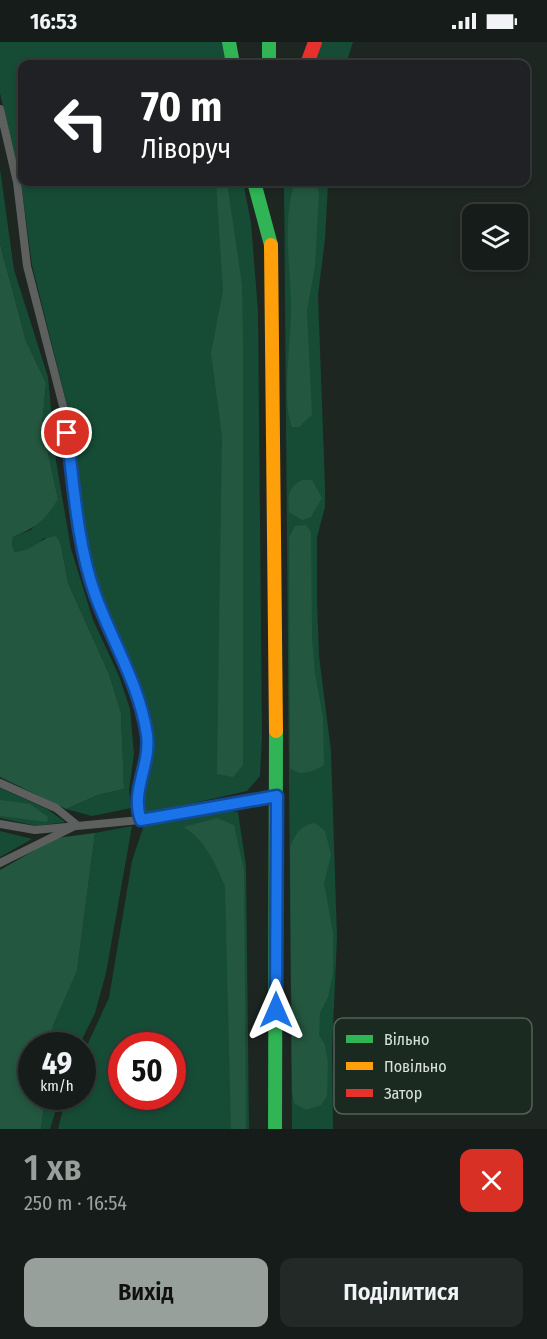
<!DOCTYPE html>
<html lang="uk">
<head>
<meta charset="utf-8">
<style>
  body { margin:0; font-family:"Fira Sans Condensed",sans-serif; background:#232927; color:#f1f3f6; height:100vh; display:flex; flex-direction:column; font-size:22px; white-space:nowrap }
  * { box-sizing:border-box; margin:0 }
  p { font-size:20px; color:#9ea1a2 }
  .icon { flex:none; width:33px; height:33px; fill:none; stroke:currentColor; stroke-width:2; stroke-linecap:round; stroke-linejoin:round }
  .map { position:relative; height:1087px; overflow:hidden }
  .side { display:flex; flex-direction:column; background:#161c1a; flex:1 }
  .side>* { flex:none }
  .guide { position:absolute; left:18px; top:18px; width:512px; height:126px; border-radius:12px; box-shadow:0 3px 9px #0003,0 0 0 2px #353a39; background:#202124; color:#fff; overflow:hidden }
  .buttons { position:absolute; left:462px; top:162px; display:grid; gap:12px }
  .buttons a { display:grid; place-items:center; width:66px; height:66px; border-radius:12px; background:#161c1a; box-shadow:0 3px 9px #0003,0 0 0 2px #353a39; font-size:30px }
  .speed { position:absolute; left:18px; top:990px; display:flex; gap:12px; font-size:30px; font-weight:700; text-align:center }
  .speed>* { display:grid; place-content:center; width:78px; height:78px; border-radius:50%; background:#161c1a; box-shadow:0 3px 9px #0003,0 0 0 2px #353a39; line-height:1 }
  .speed small { font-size:15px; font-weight:400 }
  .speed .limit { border:9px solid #d22; background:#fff; color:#111 }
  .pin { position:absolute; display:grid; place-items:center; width:51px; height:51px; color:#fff; margin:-26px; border:3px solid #fff; border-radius:50%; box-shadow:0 2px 6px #0007 }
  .me { position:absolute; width:66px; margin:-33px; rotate:0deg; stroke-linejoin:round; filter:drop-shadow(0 0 4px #0008) }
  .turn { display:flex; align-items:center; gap:21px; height:126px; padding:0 24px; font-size:27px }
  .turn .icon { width:78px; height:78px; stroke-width:2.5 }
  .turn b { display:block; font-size:42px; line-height:51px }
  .round { display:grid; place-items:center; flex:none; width:63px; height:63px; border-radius:12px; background:#232927 }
  .summary { display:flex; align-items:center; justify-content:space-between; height:102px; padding:0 24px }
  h1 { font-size:36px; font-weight:600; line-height:45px; color:#97a09b }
  .primary-button { display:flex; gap:12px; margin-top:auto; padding:12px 24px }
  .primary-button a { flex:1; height:69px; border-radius:12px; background:#97a09b; color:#111; font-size:24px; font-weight:600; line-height:69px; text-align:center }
  .primary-button a+a { background:#232927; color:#f1f3f6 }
  .status { display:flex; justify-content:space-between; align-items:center; height:42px; padding:0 30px; background:#161c1a; direction:ltr }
  .status svg { height:16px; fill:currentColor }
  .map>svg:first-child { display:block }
  .green { fill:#164c35; fill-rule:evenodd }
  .forest { fill:#24573f }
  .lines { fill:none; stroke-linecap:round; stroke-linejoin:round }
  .lane { stroke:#5d605e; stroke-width:8 }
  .fast { stroke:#30b455; stroke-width:14 }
  .slow { stroke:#ff9f0a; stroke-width:14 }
  .jam { stroke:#e5322d; stroke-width:14 }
  .route-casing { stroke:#114b97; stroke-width:15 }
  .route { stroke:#1a73e8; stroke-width:10 }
  .key { fill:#1a2a21; stroke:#536159; stroke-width:1.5 }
  .key-label { font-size:16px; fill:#d8e2dc }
</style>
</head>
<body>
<div class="status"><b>16:53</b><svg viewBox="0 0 49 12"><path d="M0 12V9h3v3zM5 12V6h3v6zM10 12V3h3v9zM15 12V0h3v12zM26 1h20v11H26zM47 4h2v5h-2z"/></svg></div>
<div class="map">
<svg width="547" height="1087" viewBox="0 0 547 1087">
  <rect width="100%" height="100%" fill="#1e2622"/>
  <!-- green -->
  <g class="green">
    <polygon points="0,0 222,0 226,22 22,22 22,140 243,140 251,181 258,269 262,694 260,734 247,749 145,772 141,769 141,752 152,716 152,694 146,667 98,549 90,515 82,476 68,367 32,223 21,140 0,51"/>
    <polygon points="322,0 353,0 346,22 314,22"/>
    <path d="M0,127L14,228L48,335L56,419L71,507L93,578L119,634L130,667L134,712L129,748L131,766L92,774L66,767L98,753L124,747L121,671L109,632L68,541L61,503L44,496C35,505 29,508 15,510L12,504L13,495L31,488L58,457L42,383L46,341L26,299L0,202Z"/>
    <polygon points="284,140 327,140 328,143 325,197 318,253 325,445 325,465 317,495 317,559 319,614 331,709 337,896 332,1007 333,1087 292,1087"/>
    <polygon points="0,746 47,767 65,780 37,784 0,776"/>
    <path d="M221,768L238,770L246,824L249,1087H58L66,1055L82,1054L83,1012L109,956L132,819L144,783ZM122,1004H172V1054H122Z"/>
    <polygon points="132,784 106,931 95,971 79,1003 50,1004 53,984 77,929 95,791"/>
    <polygon points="0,789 32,797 0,815"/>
    <polygon points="45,1055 60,1055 50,1087 41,1087"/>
  </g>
  <!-- forest -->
  <g class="forest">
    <polygon points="216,140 227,140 242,243 243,303 243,723 233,735 217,732 222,394 211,311 223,249"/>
    <path d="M295,140H315L319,150L315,224L307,269L312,373L299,385H292C281,359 292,292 291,260C290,219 282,179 295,140Z"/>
    <path d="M0,202L26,299L46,341L42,383L58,457C44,479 37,485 13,495L12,504L15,510C37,507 37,497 56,494L61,503L68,541L109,632L121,671L124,747L98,753L66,767L0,735Z"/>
    <path d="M302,438H312L322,456L311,475L302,478L289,470C288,455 287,446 302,438Z"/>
    <path d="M306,483L311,490L312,595L315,632L323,675L324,723C314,729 299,736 290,725L289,496L295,484Z"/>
    <polygon points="0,758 30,762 48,775 47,780 0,774"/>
    <path d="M217,776L234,783L244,828L246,1087H231L225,844C215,821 206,799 184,785Z"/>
    <path d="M315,781L325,789L331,813L324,841L333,891V931L328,955L320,971L319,993L325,1003L328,1020L327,1054L321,1063L306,1068L294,1061L292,1050L290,805C296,792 300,783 315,781Z"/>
    <polygon points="95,791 77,929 53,984 50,1003 32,1004 32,1054 45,1055 41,1087 0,1087 0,828 56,796"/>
  </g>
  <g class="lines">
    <!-- lane -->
    <g class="lane">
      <polyline points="0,67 17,140 27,224 64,368 85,516 108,586 128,629 147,694 148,714 137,750 137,768 140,778"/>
      <polyline points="0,741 56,766 77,783 0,821"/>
      <polyline points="0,782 35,788 140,778 276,754"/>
    </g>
    <!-- fast -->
    <g class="fast">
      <polyline points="229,0 233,22"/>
      <polyline points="269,0 269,22"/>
      <polyline points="254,140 271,203"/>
      <polyline points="275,1087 276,689"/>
    </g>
    <!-- slow -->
    <polyline class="slow" points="271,203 276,689"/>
    <!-- jam -->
    <polyline class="jam" points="307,22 315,0"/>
  </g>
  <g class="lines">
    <!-- route casing -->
    <g class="route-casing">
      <path id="route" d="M67,391C74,444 77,501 95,552C112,599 140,644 147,693C151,723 130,750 141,778L277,754L276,968"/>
    </g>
    <!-- route -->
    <use href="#route" class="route"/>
  </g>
  <!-- legend -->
  <rect x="334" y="976" width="198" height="96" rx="9" class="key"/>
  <rect x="346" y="993" width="27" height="8" fill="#30b455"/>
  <rect x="346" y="1020" width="27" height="8" fill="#ff9f0a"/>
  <rect x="346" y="1047" width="27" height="8" fill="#e5322d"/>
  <g class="key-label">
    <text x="384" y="1003">Вільно</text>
    <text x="384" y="1030">Повільно</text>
    <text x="384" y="1057">Затор</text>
  </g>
</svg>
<div class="buttons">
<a><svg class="icon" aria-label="layers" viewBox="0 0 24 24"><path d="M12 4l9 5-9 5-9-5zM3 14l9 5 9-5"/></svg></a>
</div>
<div class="speed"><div>49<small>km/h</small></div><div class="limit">50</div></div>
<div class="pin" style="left:67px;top:391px;background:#d93025"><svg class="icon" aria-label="arrive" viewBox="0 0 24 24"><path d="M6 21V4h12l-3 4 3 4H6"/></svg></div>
<svg class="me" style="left:276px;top:968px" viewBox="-20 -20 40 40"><path d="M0-17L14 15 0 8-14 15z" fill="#1a73e8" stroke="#fff" stroke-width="4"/></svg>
<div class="guide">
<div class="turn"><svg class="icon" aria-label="left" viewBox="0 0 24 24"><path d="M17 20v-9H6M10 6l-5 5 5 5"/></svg><div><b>70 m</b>Ліворуч</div></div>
</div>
</div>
<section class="side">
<div class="summary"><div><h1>1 хв</h1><p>250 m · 16:54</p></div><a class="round" style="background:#d93025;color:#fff"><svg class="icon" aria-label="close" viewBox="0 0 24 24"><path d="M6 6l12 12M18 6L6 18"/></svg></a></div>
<div class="primary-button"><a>Вихід</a><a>Поділитися</a></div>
</section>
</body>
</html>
